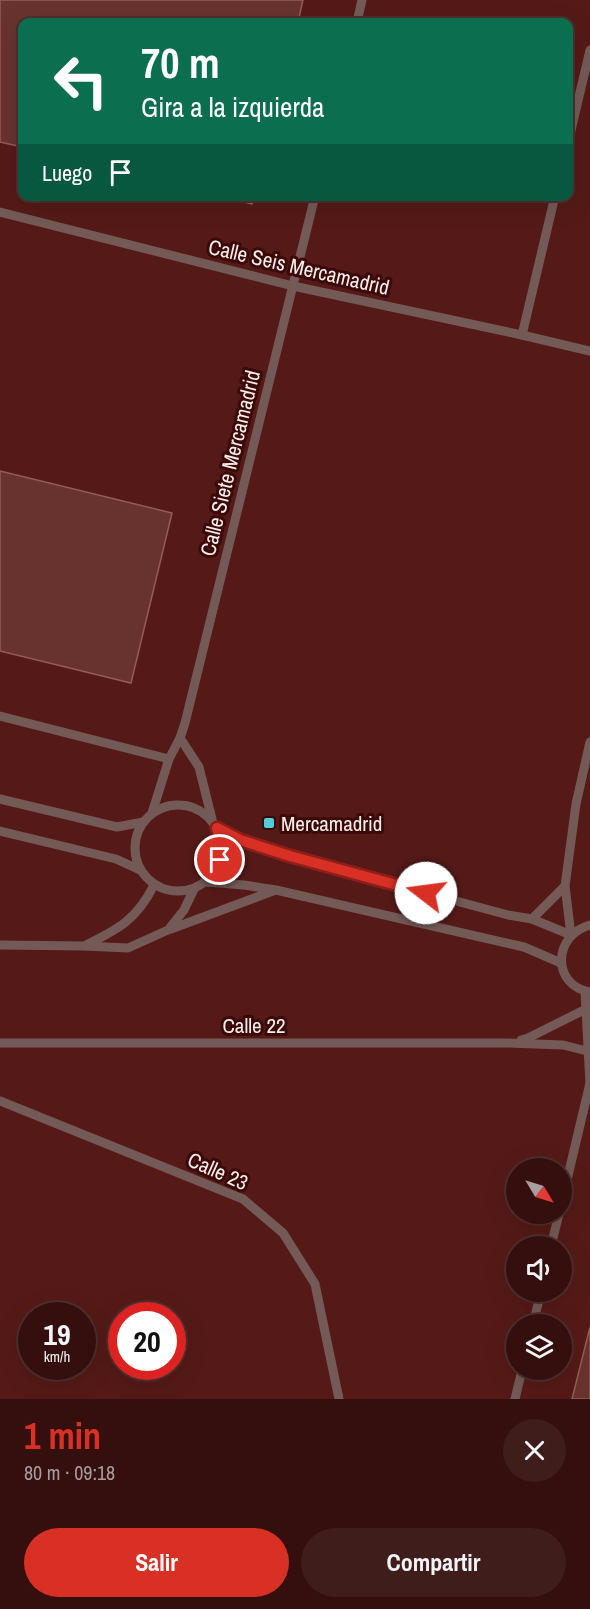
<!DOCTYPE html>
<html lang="es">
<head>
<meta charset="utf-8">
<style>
  body { margin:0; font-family:"Archivo Narrow",sans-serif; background:#3f1d1b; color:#f1f3f6; height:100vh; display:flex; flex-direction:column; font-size:22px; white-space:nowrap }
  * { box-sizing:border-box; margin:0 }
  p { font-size:20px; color:#a99c9d }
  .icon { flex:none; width:33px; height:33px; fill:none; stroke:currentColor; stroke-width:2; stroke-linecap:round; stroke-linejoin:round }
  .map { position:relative; height:1399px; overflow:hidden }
  .sheet { display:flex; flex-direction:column; background:#340f0d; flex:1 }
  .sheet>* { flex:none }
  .banner { position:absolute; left:18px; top:18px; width:555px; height:183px; border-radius:12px; box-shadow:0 6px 24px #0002,0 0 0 2px #4e2f2e; background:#0b6e4f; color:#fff; overflow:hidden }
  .needle { width:39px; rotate:128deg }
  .buttons { position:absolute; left:506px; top:1158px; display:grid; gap:12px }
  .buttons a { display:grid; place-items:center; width:66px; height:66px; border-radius:50%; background:#340f0d; box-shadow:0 6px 24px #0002,0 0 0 2px #4e2f2e; font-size:30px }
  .speed { position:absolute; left:18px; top:1302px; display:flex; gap:12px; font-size:30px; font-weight:700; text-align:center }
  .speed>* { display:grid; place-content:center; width:78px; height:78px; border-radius:50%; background:#340f0d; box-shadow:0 6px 24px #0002,0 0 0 2px #4e2f2e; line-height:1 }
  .speed small { font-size:15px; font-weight:400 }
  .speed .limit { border:9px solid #d22; background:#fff; color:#111 }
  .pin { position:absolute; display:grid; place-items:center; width:51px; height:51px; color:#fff; margin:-26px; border:3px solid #fff; border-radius:50%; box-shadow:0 2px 6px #0007 }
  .me { position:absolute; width:66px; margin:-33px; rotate:285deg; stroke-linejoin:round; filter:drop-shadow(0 0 4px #0008) }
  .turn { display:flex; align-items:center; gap:21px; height:126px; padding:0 24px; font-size:27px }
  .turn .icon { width:78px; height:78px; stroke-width:2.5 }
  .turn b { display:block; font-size:42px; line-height:51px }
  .then { display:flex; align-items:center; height:57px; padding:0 24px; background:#0003; gap:12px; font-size:22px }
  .round { display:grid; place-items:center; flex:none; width:63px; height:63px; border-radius:32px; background:#3f1d1b }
  .overview { display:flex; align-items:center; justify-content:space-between; height:102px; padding:0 24px }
  h1 { font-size:36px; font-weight:700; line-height:45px; color:#d93025 }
  .action { display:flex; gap:12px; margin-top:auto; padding:12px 24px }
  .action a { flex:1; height:69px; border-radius:36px; background:#d93025; color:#fff; font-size:24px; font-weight:700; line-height:69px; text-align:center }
  .action a+a { background:#3f1d1b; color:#f1f3f6 }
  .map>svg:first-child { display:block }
  .built { fill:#551a17; fill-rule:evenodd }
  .building { fill:#68332e; stroke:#955b55; stroke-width:1.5 }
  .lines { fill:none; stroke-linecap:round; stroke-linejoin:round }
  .lane { stroke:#745a57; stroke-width:9 }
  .route-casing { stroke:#8d1f18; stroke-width:15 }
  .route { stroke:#d93025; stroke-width:10 }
  .poi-dot { fill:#53cbda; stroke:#3b0908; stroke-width:2 }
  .labels { text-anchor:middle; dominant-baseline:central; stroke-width:6; stroke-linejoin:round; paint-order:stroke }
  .street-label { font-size:21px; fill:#fceeec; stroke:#3b0908 }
  .poi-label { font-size:21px; fill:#fceeec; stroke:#3b0908; text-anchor:start }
</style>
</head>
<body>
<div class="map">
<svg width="590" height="1399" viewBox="0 0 590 1399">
  <rect width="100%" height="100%" fill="#461411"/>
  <!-- built -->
  <path class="built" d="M0,0H590V1399H0ZM22,22H568V196H22ZM516,1168H561V1214H516ZM516,1246H561V1292H516ZM32,1316H82V1366H32ZM122,1316H172V1366H122ZM516,1324H561V1370H516Z"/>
  <!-- building -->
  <g class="building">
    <polygon points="0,0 303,0 298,22 22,22 22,147 0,142"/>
    <polygon points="222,196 254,196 252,204"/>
    <polygon points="0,471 172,513 131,683 0,651"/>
    <polygon points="590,1327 590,1399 572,1399"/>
  </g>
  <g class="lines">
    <!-- lane -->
    <g class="lane">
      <polyline points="357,22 362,0"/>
      <polyline points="568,143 590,50"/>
      <polyline points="0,212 293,286 522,335 590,351"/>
      <polyline points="522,335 555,196"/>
      <polyline points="0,716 169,759"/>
      <polyline points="180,738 199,767 212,819"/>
      <polyline points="0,799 117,827 143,822"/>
      <circle cx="178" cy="848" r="43"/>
      <polyline points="152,813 169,759 180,738 185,723 315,196"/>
      <polyline points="217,828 240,840 290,856 508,915 532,919 571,935 565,886 576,804 590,742"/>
      <polyline points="0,831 116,859 140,870"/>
      <polyline points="206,882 244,885 276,890 524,947 561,963"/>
      <polyline points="532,919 565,886"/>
      <path d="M590,925C553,935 551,985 590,992"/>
      <polyline points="171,929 273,891"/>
      <polyline points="0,945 84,946 128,948 168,930 184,910 194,889"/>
      <path d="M86,945C119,929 137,919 154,885"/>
      <polyline points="585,991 590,1084"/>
      <polyline points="521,1040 528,1038 586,1009"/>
      <polyline points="0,1043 507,1043 563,1045 587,1051"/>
      <polyline points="0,1101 243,1199 283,1233 315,1284 339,1399"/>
      <polyline points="561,1205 590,1083"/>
      <polyline points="551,1246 559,1214"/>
      <polyline points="533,1324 541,1292"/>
      <polyline points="515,1399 522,1370"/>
    </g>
  </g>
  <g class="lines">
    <!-- route casing -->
    <g class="route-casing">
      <polyline id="route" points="220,860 222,846 217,828 240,840 290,856 426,893"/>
    </g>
    <!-- route -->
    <use href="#route" class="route"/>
  </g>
  <!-- markers -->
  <rect class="poi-dot" x="263" y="817" width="12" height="12" rx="3"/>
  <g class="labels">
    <!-- street labels -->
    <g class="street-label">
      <text transform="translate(299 267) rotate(13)">Calle Seis Mercamadrid</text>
      <text transform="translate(230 463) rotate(-76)">Calle Siete Mercamadrid</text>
      <text x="254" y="1025">Calle 22</text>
      <text transform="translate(218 1171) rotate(24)">Calle 23</text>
    </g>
    <!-- poi labels -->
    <g class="poi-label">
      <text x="281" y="823">Mercamadrid</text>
    </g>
  </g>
</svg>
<div class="buttons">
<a><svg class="needle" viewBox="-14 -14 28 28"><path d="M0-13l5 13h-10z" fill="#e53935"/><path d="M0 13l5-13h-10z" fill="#a99c9d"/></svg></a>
<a><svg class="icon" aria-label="sound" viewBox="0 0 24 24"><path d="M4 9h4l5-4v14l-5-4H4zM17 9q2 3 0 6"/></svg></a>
<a><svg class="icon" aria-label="layers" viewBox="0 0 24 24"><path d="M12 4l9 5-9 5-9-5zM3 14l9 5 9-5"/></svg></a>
</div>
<div class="speed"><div>19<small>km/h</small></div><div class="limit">20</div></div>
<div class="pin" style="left:220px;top:860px;background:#d93025"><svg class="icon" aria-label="arrive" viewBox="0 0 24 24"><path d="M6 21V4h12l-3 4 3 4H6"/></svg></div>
<svg class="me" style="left:426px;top:893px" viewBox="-20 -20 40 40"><circle r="19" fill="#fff"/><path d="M0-13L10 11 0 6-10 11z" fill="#d93025"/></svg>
<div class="banner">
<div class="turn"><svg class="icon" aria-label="left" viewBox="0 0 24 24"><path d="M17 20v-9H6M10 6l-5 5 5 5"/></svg><div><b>70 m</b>Gira a la izquierda</div></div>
<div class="then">Luego<svg class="icon" aria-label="arrive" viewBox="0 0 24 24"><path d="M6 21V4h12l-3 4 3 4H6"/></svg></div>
</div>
</div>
<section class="sheet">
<div class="overview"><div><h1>1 min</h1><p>80 m · 09:18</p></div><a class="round"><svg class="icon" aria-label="close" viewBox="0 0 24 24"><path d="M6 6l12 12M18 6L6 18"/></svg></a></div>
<div class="action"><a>Salir</a><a>Compartir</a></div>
</section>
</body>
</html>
